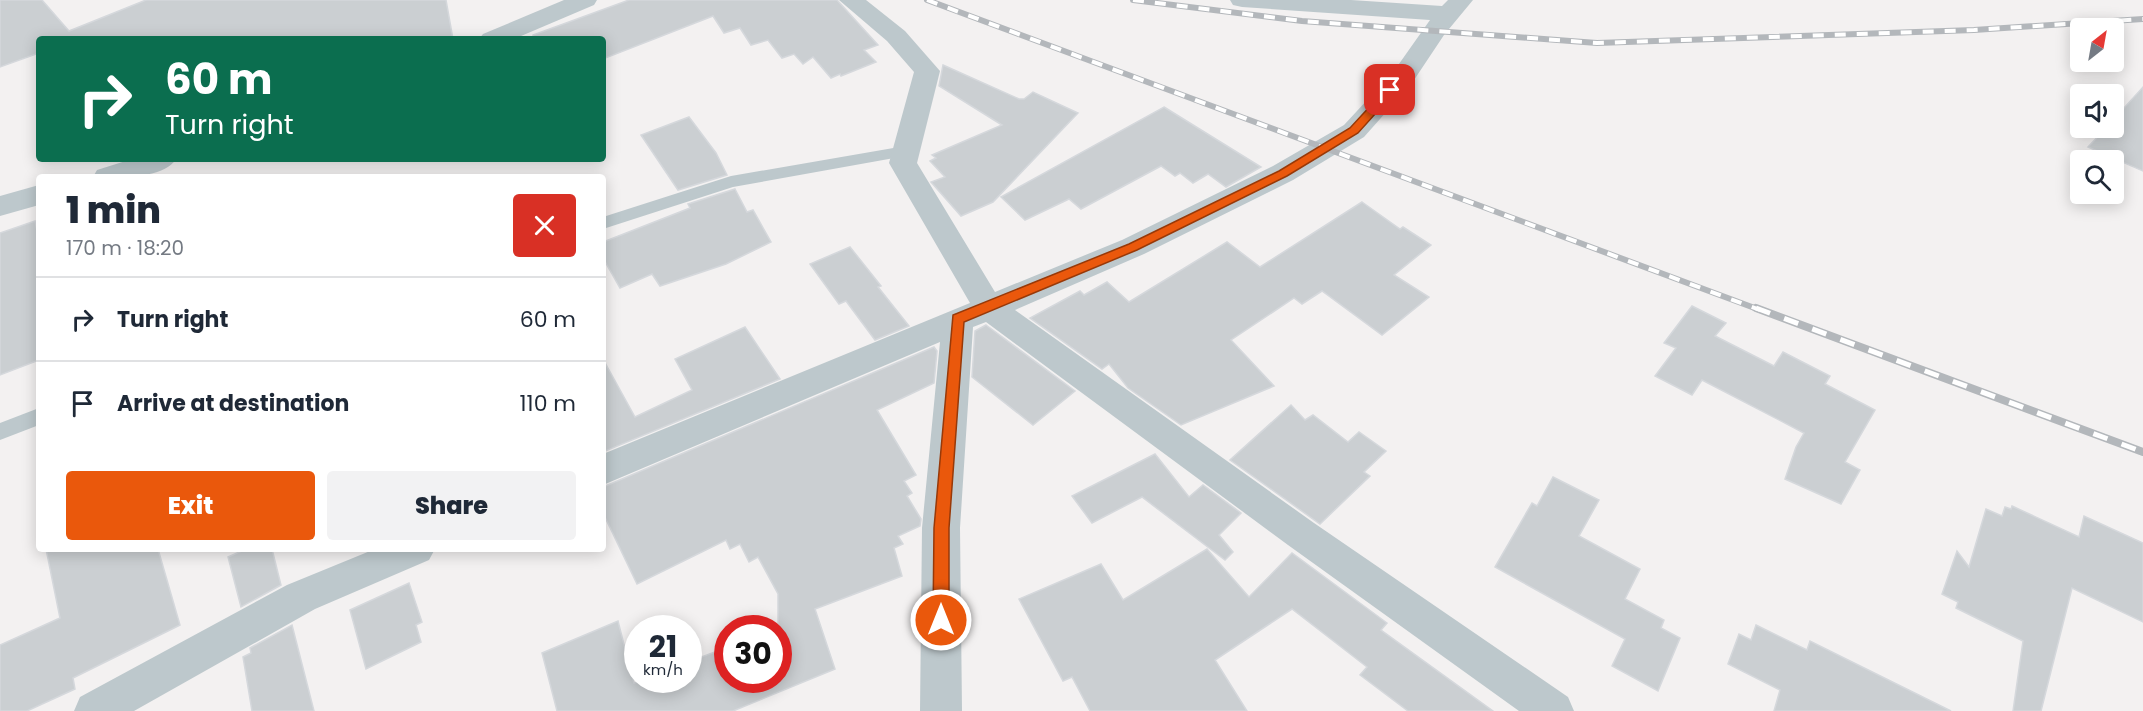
<!DOCTYPE html>
<html lang="en">
<head>
<meta charset="utf-8">
<style>
  body { margin:0; font-family:Poppins,sans-serif; background:#f2f2f3; color:#1f2937; height:100vh; display:flex; flex-direction:column; font-size:22px; white-space:nowrap }
  * { box-sizing:border-box; margin:0 }
  p { font-size:20px; color:#747a83 }
  .icon { flex:none; width:33px; height:33px; fill:none; stroke:currentColor; stroke-width:2; stroke-linecap:round; stroke-linejoin:round }
  .map { position:relative; flex:1; overflow:hidden }
  .sheet { position:absolute; left:36px; top:174px; width:570px; height:378px; display:flex; flex-direction:column; background:#fff; border-radius:6px; box-shadow:0 3px 15px #0003 }
  .sheet>* { flex:none }
  .banner { position:absolute; left:36px; top:36px; width:570px; height:126px; border-radius:6px; box-shadow:0 3px 15px #0003; background:#0b6e4f; color:#fff; overflow:hidden }
  .needle { width:39px; rotate:31deg }
  .buttons { position:absolute; left:2070px; top:18px; display:grid; gap:12px }
  .buttons a { display:grid; place-items:center; width:54px; height:54px; border-radius:6px; background:#fff; box-shadow:0 3px 15px #0003; font-size:30px }
  .speed { position:absolute; left:624px; top:615px; display:flex; gap:12px; font-size:30px; font-weight:700; text-align:center }
  .speed>* { display:grid; place-content:center; width:78px; height:78px; border-radius:50%; background:#fff; box-shadow:0 3px 15px #0003; line-height:1 }
  .speed small { font-size:15px; font-weight:400 }
  .speed .limit { border:9px solid #d22; background:#fff; color:#111 }
  .pin { position:absolute; display:grid; place-items:center; width:51px; height:51px; color:#fff; margin:-26px; border-radius:12px; box-shadow:0 3px 9px #0006 }
  .me { position:absolute; width:66px; margin:-33px; rotate:0deg; stroke-linejoin:round; filter:drop-shadow(0 0 4px #0008) }
  .turn { display:flex; align-items:center; gap:21px; height:126px; padding:0 30px; font-size:27px }
  .turn .icon { width:78px; height:78px; stroke-width:2.5 }
  .turn b { display:block; font-size:42px; line-height:51px }
  .round { display:grid; place-items:center; flex:none; width:63px; height:63px; border-radius:6px; background:#f2f2f3 }
  .overview { display:flex; align-items:center; justify-content:space-between; height:102px; padding:0 30px }
  h1 { font-size:36px; font-weight:800; line-height:45px }
  .cta { display:flex; gap:12px; margin-top:auto; padding:12px 30px }
  .cta a { flex:1; height:69px; border-radius:6px; background:#ea580c; color:#fff; font-size:24px; font-weight:800; line-height:69px; text-align:center }
  .cta a+a { background:#f2f2f3; color:#1f2937 }
  ul { padding:0; list-style:none }
  li { display:flex; align-items:center; gap:18px; height:84px; padding:0 30px; border-top:2px solid #e0e1e3 }
  li div { flex:1 }
  li b { display:block; font-size:22px }
  li em { font-style:normal }
  .map>svg:first-child { display:block }
  .building { fill:#cbcfd2; stroke:#d5d8dc; stroke-width:1.5 }
  .lines { fill:none; stroke-linecap:round; stroke-linejoin:round }
  .lane { fill:#bdc8cc; fill-rule:evenodd }
  .street { fill:#bdc8cc; fill-rule:evenodd }
  .rail-far1-casing { stroke:#b3b7bb; stroke-width:6 }
  .rail-casing { stroke:#b3b7bb; stroke-width:8 }
  .rail-far1 { stroke:#fff; stroke-width:4; stroke-dasharray:11; stroke-linecap:butt }
  .rail { stroke:#fff; stroke-width:5; stroke-dasharray:15; stroke-linecap:butt }
  .route { fill:#ea580c; stroke:#983908; stroke-width:1.5 }
</style>
</head>
<body>
<div class="map">
<svg width="2143" height="711" viewBox="0 0 2143 711">
  <rect width="100%" height="100%" fill="#f3f1f1"/>
  <!-- building -->
  <g class="building">
    <polygon points="0,0 42,0 69,31 146,0 446,0 453,39 39,39 39,53 0,67"/>
    <polygon points="629,0 837,0 878,45 864,50 876,62 841,76 840,74 831,78 813,57 803,64 794,54 782,58 768,40 751,45 740,28 724,33 713,16 603,59 603,39 533,39 533,35"/>
    <polygon points="943,65 1019,99 1024,99 1033,92 1078,113 993,202 961,216 931,182 945,177 930,161 936,158 932,155 1002,125 939,86"/>
    <polygon points="2143,87 2143,171 2088,147 2106,128 2114,128 2114,119"/>
    <polygon points="1164,107 1261,167 1226,187 1208,174 1193,183 1180,173 1175,176 1161,166 1081,209 1069,199 1025,220 1001,197"/>
    <polygon points="689,117 716,153 727,175 678,190 641,135"/>
    <polygon points="735,189 747,212 753,210 771,242 726,264 660,286 652,274 620,288 603,258 603,242 690,208 688,204"/>
    <polygon points="1362,202 1400,229 1403,227 1431,245 1394,275 1429,297 1382,335 1322,291 1302,304 1294,298 1231,340 1274,386 1181,425 1128,388 1109,364 1102,369 1030,318 1080,291 1084,295 1107,282 1129,302 1227,242 1260,267"/>
    <polygon points="35,221 39,240 39,360 0,375 0,233"/>
    <polygon points="850,247 881,286 878,287 909,326 875,340 846,301 839,304 810,264"/>
    <polygon points="1692,306 1726,323 1715,336 1774,366 1783,352 1830,376 1825,384 1875,410 1845,462 1860,470 1841,504 1785,479 1796,447 1804,433 1702,380 1692,395 1655,376 1676,348 1664,343"/>
    <polygon points="986,325 1075,391 1033,425 972,377 975,331"/>
    <polygon points="745,327 780,379 603,452 603,359 635,417 692,390 675,359"/>
    <polygon points="934,347 937,351 934,383 877,410 916,475 904,481 912,493 907,496 921,519 920,526 898,536 903,544 894,548 902,576 815,609 835,669 733,711 557,711 542,653 618,621 634,683 644,680 688,680 688,662 728,647 728,680 778,680 778,594 758,557 749,562 740,544 730,549 726,540 637,584 603,513 603,487"/>
    <polygon points="1291,405 1305,420 1313,415 1348,442 1359,432 1386,451 1364,472 1370,476 1320,524 1230,460"/>
    <polygon points="1155,454 1189,497 1203,485 1241,513 1219,535 1233,552 1225,560 1142,497 1092,523 1072,496"/>
    <polygon points="1553,477 1599,500 1579,536 1640,569 1625,599 1664,620 1661,628 1680,638 1658,691 1612,666 1625,639 1495,567 1532,503 1537,506"/>
    <polygon points="2012,506 2079,537 2084,516 2143,543 2143,622 2072,588 2041,711 2013,711 2023,641 1956,608 1958,602 1942,594 1957,551 1969,567 1986,509 2002,516 2005,507 2011,509"/>
    <polygon points="46,549 158,549 180,625 73,678 75,689 27,711 0,711 0,645 60,618"/>
    <polygon points="246,549 272,549 281,585 241,607 228,557"/>
    <polygon points="1207,549 1249,597 1292,553 1387,623 1381,630 1493,711 1408,711 1360,675 1367,667 1292,609 1215,660 1247,711 1090,711 1072,677 1063,681 1019,599 1101,564 1123,600"/>
    <polygon points="409,583 422,622 416,625 421,642 366,669 350,610"/>
    <polygon points="292,625 314,711 252,711 243,657 251,653 250,648"/>
    <polygon points="1756,625 1807,650 1810,641 1951,711 1774,711 1780,690 1728,664 1739,634 1751,640"/>
  </g>
  <g class="lines">
    <!-- lane -->
    <g class="lane">
      <polygon points="905,146 911,147 913,151 911,155 733,187 603,229 603,217 731,176"/>
      <polygon points="39,408 39,425 0,440 0,423"/>
    </g>
    <!-- street -->
    <g class="street">
      <polygon points="564,0 597,0 594,5 514,39 479,39 483,34"/>
      <polygon points="839,0 866,0 905,31 940,71 917,163 995,292 1122,240 1273,166 1344,125 1394,71 1430,20 1242,7 1233,5 1230,0 1351,0 1442,6 1448,0 1473,0 1444,35 1412,83 1364,137 1293,180 1144,254 1015,310 1314,523 1568,697 1574,711 1519,711 1288,545 986,322 973,327 960,528 962,711 920,711 922,528 940,342 603,485 603,454 970,303 889,163 914,72 887,41"/>
      <path d="M132,159H176C163,180 115,177 93,177L97,170Z"/>
      <polygon points="39,185 39,205 0,216 0,196"/>
      <polygon points="375,549 435,549 429,560 315,609 134,711 74,711 80,697 287,585"/>
    </g>
    <!-- rail-far1 casing -->
    <g class="rail-far1-casing">
      <g id="rail-far1">
        <polyline points="927,0 1760,310"/>
        <polyline points="1133,0 1302,21 1597,43 1974,30 2143,19"/>
      </g>
    </g>
    <!-- rail casing -->
    <g class="rail-casing">
      <polyline id="rail" points="1756,308 2143,452"/>
    </g>
    <!-- rail-far1 -->
    <use href="#rail-far1" class="rail-far1"/>
    <!-- rail -->
    <use href="#rail" class="rail"/>
  </g>
  <!-- route -->
  <polygon class="route" points="1390,87 1394,88 1394,93 1358,133 1287,176 1137,250 964,322 949,528 949,620 947,625 941,627 935,625 933,620 934,528 953,315 1129,244 1279,171 1350,128 1387,88"/>
</svg>
<div class="buttons">
<a><svg class="needle" viewBox="-14 -14 28 28"><path d="M0-13l5 13h-10z" fill="#e53935"/><path d="M0 13l5-13h-10z" fill="#747a83"/></svg></a>
<a><svg class="icon" aria-label="sound" viewBox="0 0 24 24"><path d="M4 9h4l5-4v14l-5-4H4zM17 9q2 3 0 6"/></svg></a>
<a><svg class="icon" aria-label="search" viewBox="0 0 24 24"><circle cx="10" cy="10" r="6"/><path d="M15 15l6 6"/></svg></a>
</div>
<div class="speed"><div>21<small>km/h</small></div><div class="limit">30</div></div>
<div class="pin" style="left:1390px;top:90px;background:#d93025"><svg class="icon" aria-label="arrive" viewBox="0 0 24 24"><path d="M6 21V4h12l-3 4 3 4H6"/></svg></div>
<svg class="me" style="left:941px;top:620px" viewBox="-20 -20 40 40"><circle r="17" fill="#ea580c" stroke="#fff" stroke-width="3"/><path d="M0-11L8 9 0 5-8 9z" fill="#fff"/></svg>
<div class="banner">
<div class="turn"><svg class="icon" aria-label="right" viewBox="0 0 24 24"><path d="M7 20v-9h11M14 6l5 5-5 5"/></svg><div><b>60 m</b>Turn right</div></div>
</div>
<section class="sheet">
<div class="overview"><div><h1>1 min</h1><p>170 m · 18:20</p></div><a class="round" style="background:#d93025;color:#fff"><svg class="icon" aria-label="close" viewBox="0 0 24 24"><path d="M6 6l12 12M18 6L6 18"/></svg></a></div>
<ul>
<li><svg class="icon" aria-label="right" viewBox="0 0 24 24"><path d="M7 20v-9h11M14 6l5 5-5 5"/></svg><div><b>Turn right</b></div><em>60 m</em></li>
<li><svg class="icon" aria-label="arrive" viewBox="0 0 24 24"><path d="M6 21V4h12l-3 4 3 4H6"/></svg><div><b>Arrive at destination</b></div><em>110 m</em></li>
</ul>
<div class="cta"><a>Exit</a><a>Share</a></div>
</section>
</div>
</body>
</html>
